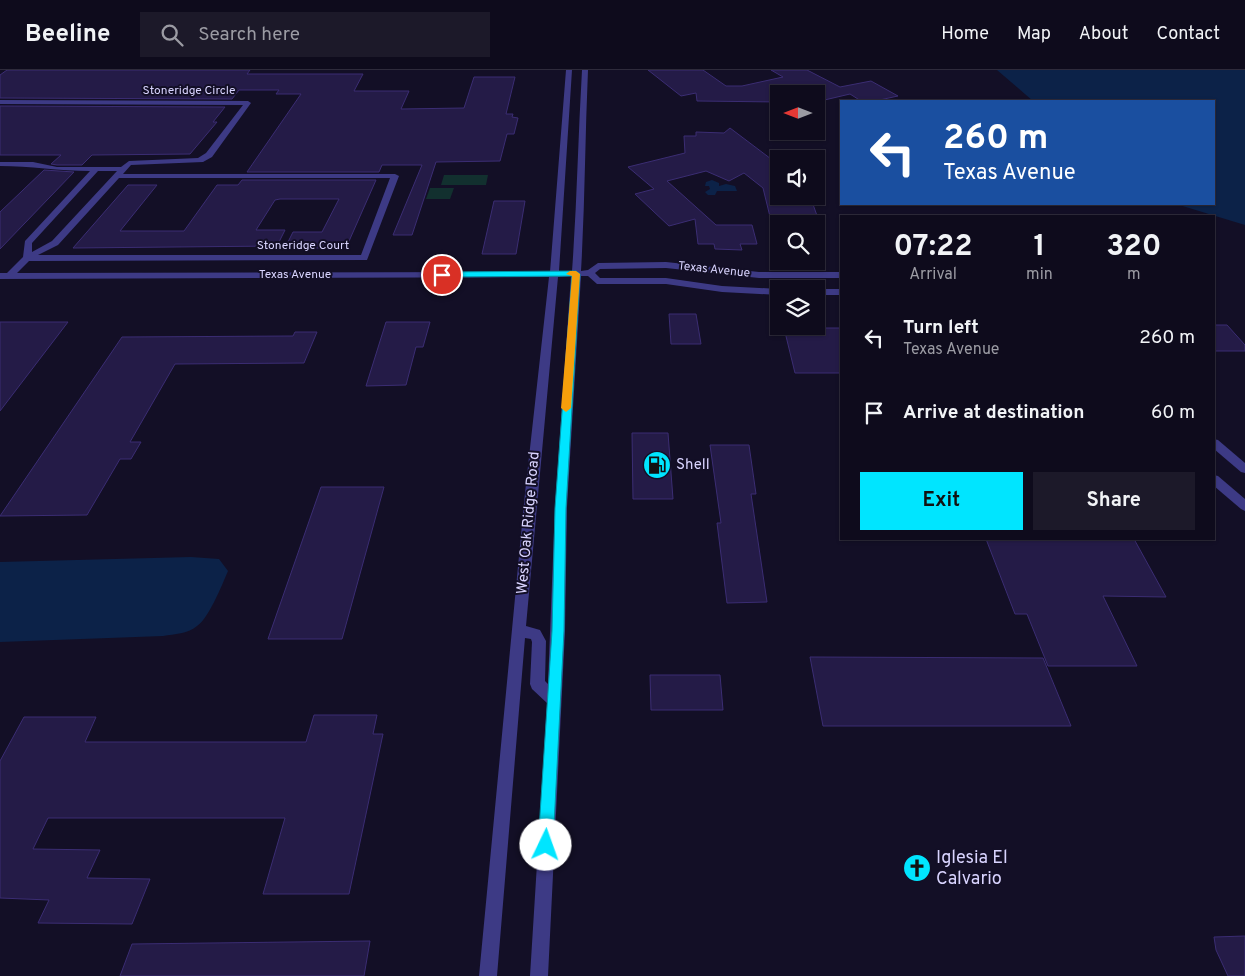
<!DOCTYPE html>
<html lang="en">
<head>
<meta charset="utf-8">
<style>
  body { margin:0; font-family:Overpass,sans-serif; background:#1c1929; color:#f1f3f6; height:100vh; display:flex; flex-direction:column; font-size:19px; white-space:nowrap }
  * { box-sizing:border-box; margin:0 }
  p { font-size:16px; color:#9b9ba3 }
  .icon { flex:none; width:28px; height:28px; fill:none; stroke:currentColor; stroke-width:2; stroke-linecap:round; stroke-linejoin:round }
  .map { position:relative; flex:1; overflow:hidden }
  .sheet { position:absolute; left:840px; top:145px; width:375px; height:325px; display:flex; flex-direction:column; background:#0e0b1c; border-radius:0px; box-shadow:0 1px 4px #0004,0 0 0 1px #2e2b3b }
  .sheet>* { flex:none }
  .hud { position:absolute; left:840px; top:30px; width:375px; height:105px; border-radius:0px; box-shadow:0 1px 4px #0004,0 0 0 1px #2e2b3b; background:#1a4fa0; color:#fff; overflow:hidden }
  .needle { width:32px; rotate:270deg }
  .tools { position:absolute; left:770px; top:15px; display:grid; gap:10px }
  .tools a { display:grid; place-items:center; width:55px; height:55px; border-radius:0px; background:#0e0b1c; box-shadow:0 1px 4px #0004,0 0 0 1px #2e2b3b; font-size:25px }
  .pin { position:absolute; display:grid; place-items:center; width:42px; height:42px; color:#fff; margin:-21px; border:2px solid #fff; border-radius:50%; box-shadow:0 1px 5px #0007 }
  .me { position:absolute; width:55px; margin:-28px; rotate:3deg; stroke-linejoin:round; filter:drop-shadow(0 0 4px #0008) }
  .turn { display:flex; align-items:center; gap:18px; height:105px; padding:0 20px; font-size:22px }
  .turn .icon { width:65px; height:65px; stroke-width:2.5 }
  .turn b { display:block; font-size:35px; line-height:42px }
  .eta { display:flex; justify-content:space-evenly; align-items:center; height:85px; text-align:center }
  .eta b { font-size:30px; font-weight:700; line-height:35px }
  .cta { display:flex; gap:10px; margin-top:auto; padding:10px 20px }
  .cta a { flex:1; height:58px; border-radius:0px; background:#00e5ff; color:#111; font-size:20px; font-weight:700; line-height:58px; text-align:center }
  .cta a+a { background:#1c1929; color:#f1f3f6 }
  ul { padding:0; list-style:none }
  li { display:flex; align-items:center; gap:15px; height:75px; padding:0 20px }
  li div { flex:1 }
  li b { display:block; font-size:19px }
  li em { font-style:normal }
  header { display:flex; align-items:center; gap:30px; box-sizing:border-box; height:70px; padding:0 25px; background:#0e0b1c; border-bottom:1px solid #2e2b3b }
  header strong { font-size:24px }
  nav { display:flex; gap:28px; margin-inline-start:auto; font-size:18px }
  .search { width:350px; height:45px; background:#1c1929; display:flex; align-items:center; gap:12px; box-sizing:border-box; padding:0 18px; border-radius:0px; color:#9b9ba3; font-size:19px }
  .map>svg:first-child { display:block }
  .green { fill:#12302f }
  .water { fill:#0c2248 }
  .building { fill:#241b47; stroke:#3b2d73 }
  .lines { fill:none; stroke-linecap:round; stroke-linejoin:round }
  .minor { fill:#3d3a85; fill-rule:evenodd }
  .route { fill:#00e5ff; stroke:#0095a6 }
  .slow { fill:#f59e0b }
  .labels { text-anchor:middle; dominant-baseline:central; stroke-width:4; stroke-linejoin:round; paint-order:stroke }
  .far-street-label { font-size:12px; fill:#d9d4ff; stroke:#130f26 }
  .poi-label { font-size:15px; fill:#d9d4ff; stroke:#130f26; text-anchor:start }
  .street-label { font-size:15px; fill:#d9d4ff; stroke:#130f26 }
  .near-poi-label { font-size:18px; fill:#d9d4ff; stroke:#130f26; text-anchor:start }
</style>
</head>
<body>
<header>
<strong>Beeline</strong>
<div class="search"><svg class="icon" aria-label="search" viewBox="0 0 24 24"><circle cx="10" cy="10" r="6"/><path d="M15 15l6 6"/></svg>Search here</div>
<nav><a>Home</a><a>Map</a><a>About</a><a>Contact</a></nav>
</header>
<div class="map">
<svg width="1245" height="906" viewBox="0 0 1245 906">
  <rect width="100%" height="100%" fill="#130f26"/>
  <!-- green -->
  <g class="green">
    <polygon points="444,105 488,105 486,115 441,115"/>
    <polygon points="430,118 454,118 450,129 426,129"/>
  </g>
  <!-- water -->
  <g class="water">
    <polygon points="997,0 1245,0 1245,155 1176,134 1214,134 1214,31 1033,31"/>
    <polygon points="712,110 719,113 719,116 726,114 735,116 737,121 717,121 715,125 708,125 705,122 710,119 709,116 705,116 706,112"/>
    <path d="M191,487L219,489L228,501C222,515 209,548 197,556C187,564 175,564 163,566L0,572V492Z"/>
  </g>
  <!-- building -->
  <g class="building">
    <polygon points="7,0 250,0 247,4 363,4 354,21 409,21 401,39 464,38 474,7 515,7 506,44 513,44 512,47 518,48 514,64 507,64 500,91 436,92 412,165 393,165 422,95 382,95 379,102 247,102 301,24 276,24 279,20 239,20 232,29 0,28 0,5"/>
    <polygon points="648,0 703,0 726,16 742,16 783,7 771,0 807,0 840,17 871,11 898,26 875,31 861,31 850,24 816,32 816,24 779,24 779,32 697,31 696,23 681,26"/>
    <polygon points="0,36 225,37 213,52 217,52 190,84 92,85 82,95 57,95 51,94 61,85 0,85"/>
    <polygon points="730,58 779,95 779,126 810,126 820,154 797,154 796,150 779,150 779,159 773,159 763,118 744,103 729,111 706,101 667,111 716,155 752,155 757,174 740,174 742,180 715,179 714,174 698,174 695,149 669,156 635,124 654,119 628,97 685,83 684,66 696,66 696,62 724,63"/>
    <polygon points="44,100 74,102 0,179 0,142"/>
    <polygon points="242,110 376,110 346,178 285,178 293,162 322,162 339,129 280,129 275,130 256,160 285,160 277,176 73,178 128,115 157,115 120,161 184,161 217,115 238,115"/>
    <polygon points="494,131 525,131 516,184 482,184"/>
    <polygon points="669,244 696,244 701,274 671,274"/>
    <polygon points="0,252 68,252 0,341"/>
    <polygon points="386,252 430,252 423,277 416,277 406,315 366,316"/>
    <polygon points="1214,255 1227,255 1245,275 1245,281 1214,281"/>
    <polygon points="784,258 841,258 841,303 795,303"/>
    <polygon points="295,262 317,262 304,293 175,294 130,372 141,372 131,389 120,389 87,445 0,446 122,267 293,266"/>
    <polygon points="632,363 668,363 673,429 633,429"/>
    <polygon points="710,375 749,375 756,424 751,424 767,532 727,533 717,453 721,453"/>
    <polygon points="321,417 384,417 342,569 268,569"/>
    <polygon points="986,469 1134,469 1166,527 1103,526 1137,596 1048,596 1027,544 1015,544"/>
    <polygon points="810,587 1043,588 1071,656 823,656"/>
    <polygon points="650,605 720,605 723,640 651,640"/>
    <polygon points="314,645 377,645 373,664 383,664 349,824 263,824 285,748 48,748 33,779 100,780 87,808 150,809 132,854 38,853 49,830 0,828 0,691 24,647 96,647 85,672 306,672"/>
    <polygon points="1245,866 1245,906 1228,906 1216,880 1214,867"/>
    <polygon points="370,871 364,906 120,906 132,874"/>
  </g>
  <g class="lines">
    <!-- minor -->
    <g class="minor">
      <path d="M566,0H572L559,201H572C577,134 578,67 582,0H588C585,67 585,134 581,201L588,200L598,193L666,192L759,202H841V208H759L666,198L600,199L595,203L600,208H666L722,216L779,219V225L722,222L666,214H597L588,206H581L567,437L565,561L548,906H530L547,633L532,619L530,614L532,572L531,569L525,568L497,906H479L525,423L549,207L0,209V203H7L23,187L25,171L90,101C59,101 30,96 0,96V92H33L57,97H121L129,91L198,88L206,83L243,35L0,34V30L248,31L251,33L212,87L203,92L131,95L123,104H395L399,106L367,190L29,191L17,203L550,202ZM98,101H117L52,171L32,182V173ZM119,108H390L361,185H38L58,175ZM571,206L555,437L548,614L545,611L546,571L540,560L526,556L558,207Z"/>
      <rect x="816" y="219" width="25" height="6"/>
      <polygon points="1214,369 1218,370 1245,393 1245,403 1241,402 1214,379"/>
      <polygon points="1214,405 1218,406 1245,429 1245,441 1241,439 1214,416"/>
    </g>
  </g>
  <!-- route -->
  <polygon class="route" points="576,201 580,204 566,438 564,561 553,775 551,781 546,783 540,781 538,775 552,561 555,438 572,206 442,207 438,205 442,202"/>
  <!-- slow -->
  <polygon class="slow" points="570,201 576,201 580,204 571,338 566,342 561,338 572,206 566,204"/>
  <!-- icons -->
  <defs>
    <g id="fuel-disc" transform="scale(1.4375)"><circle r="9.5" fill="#00e5ff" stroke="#130f26"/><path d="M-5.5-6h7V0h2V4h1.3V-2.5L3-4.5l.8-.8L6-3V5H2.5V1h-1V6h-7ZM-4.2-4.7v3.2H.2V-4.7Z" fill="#111"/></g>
    <g id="church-disc" transform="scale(1.4375)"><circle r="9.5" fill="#00e5ff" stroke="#130f26"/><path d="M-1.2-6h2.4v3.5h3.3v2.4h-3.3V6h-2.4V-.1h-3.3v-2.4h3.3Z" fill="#111"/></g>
  </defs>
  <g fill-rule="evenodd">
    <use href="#fuel-disc" x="657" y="395"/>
    <use href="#church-disc" x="917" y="798"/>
  </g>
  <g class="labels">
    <!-- far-street labels -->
    <g class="far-street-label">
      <text x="189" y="21">Stoneridge Circle</text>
      <text x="303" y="176">Stoneridge Court</text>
      <text transform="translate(714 200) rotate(6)">Texas Avenue</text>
      <text x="295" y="205">Texas Avenue</text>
    </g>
    <!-- poi labels -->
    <g class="poi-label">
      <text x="676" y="395">Shell</text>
    </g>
    <!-- street labels -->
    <g class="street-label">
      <text transform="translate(529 453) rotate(-85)">West Oak Ridge Road</text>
    </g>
    <!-- near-poi labels -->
    <g class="near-poi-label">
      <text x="936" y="788">Iglesia El<tspan x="936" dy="21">Calvario</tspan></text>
    </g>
  </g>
</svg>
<div class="tools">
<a><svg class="needle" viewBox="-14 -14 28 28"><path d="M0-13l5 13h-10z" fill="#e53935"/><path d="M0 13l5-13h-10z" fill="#9b9ba3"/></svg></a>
<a><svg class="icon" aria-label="sound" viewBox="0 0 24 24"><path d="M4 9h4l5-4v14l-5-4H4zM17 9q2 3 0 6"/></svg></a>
<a><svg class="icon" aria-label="search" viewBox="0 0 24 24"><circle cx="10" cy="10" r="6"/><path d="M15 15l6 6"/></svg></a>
<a><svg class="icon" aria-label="layers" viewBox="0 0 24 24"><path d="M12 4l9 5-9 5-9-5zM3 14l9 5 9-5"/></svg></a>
</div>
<div class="pin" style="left:442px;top:205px;background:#d93025"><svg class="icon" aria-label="arrive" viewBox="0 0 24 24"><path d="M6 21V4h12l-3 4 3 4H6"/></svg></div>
<svg class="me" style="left:546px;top:775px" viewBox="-20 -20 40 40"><circle r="19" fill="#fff"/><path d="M0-13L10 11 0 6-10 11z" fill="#00e5ff"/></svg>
<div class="hud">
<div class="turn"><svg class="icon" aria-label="left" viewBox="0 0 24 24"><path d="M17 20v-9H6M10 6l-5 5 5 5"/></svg><div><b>260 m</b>Texas Avenue</div></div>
</div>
<section class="sheet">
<div class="eta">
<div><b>07:22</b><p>Arrival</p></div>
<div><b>1</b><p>min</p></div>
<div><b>320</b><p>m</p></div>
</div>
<ul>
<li><svg class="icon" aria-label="left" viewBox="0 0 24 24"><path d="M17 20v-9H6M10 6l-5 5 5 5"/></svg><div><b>Turn left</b><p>Texas Avenue</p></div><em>260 m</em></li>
<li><svg class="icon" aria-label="arrive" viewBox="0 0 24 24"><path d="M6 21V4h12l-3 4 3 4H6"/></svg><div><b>Arrive at destination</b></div><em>60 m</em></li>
</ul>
<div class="cta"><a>Exit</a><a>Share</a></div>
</section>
</div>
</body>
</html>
